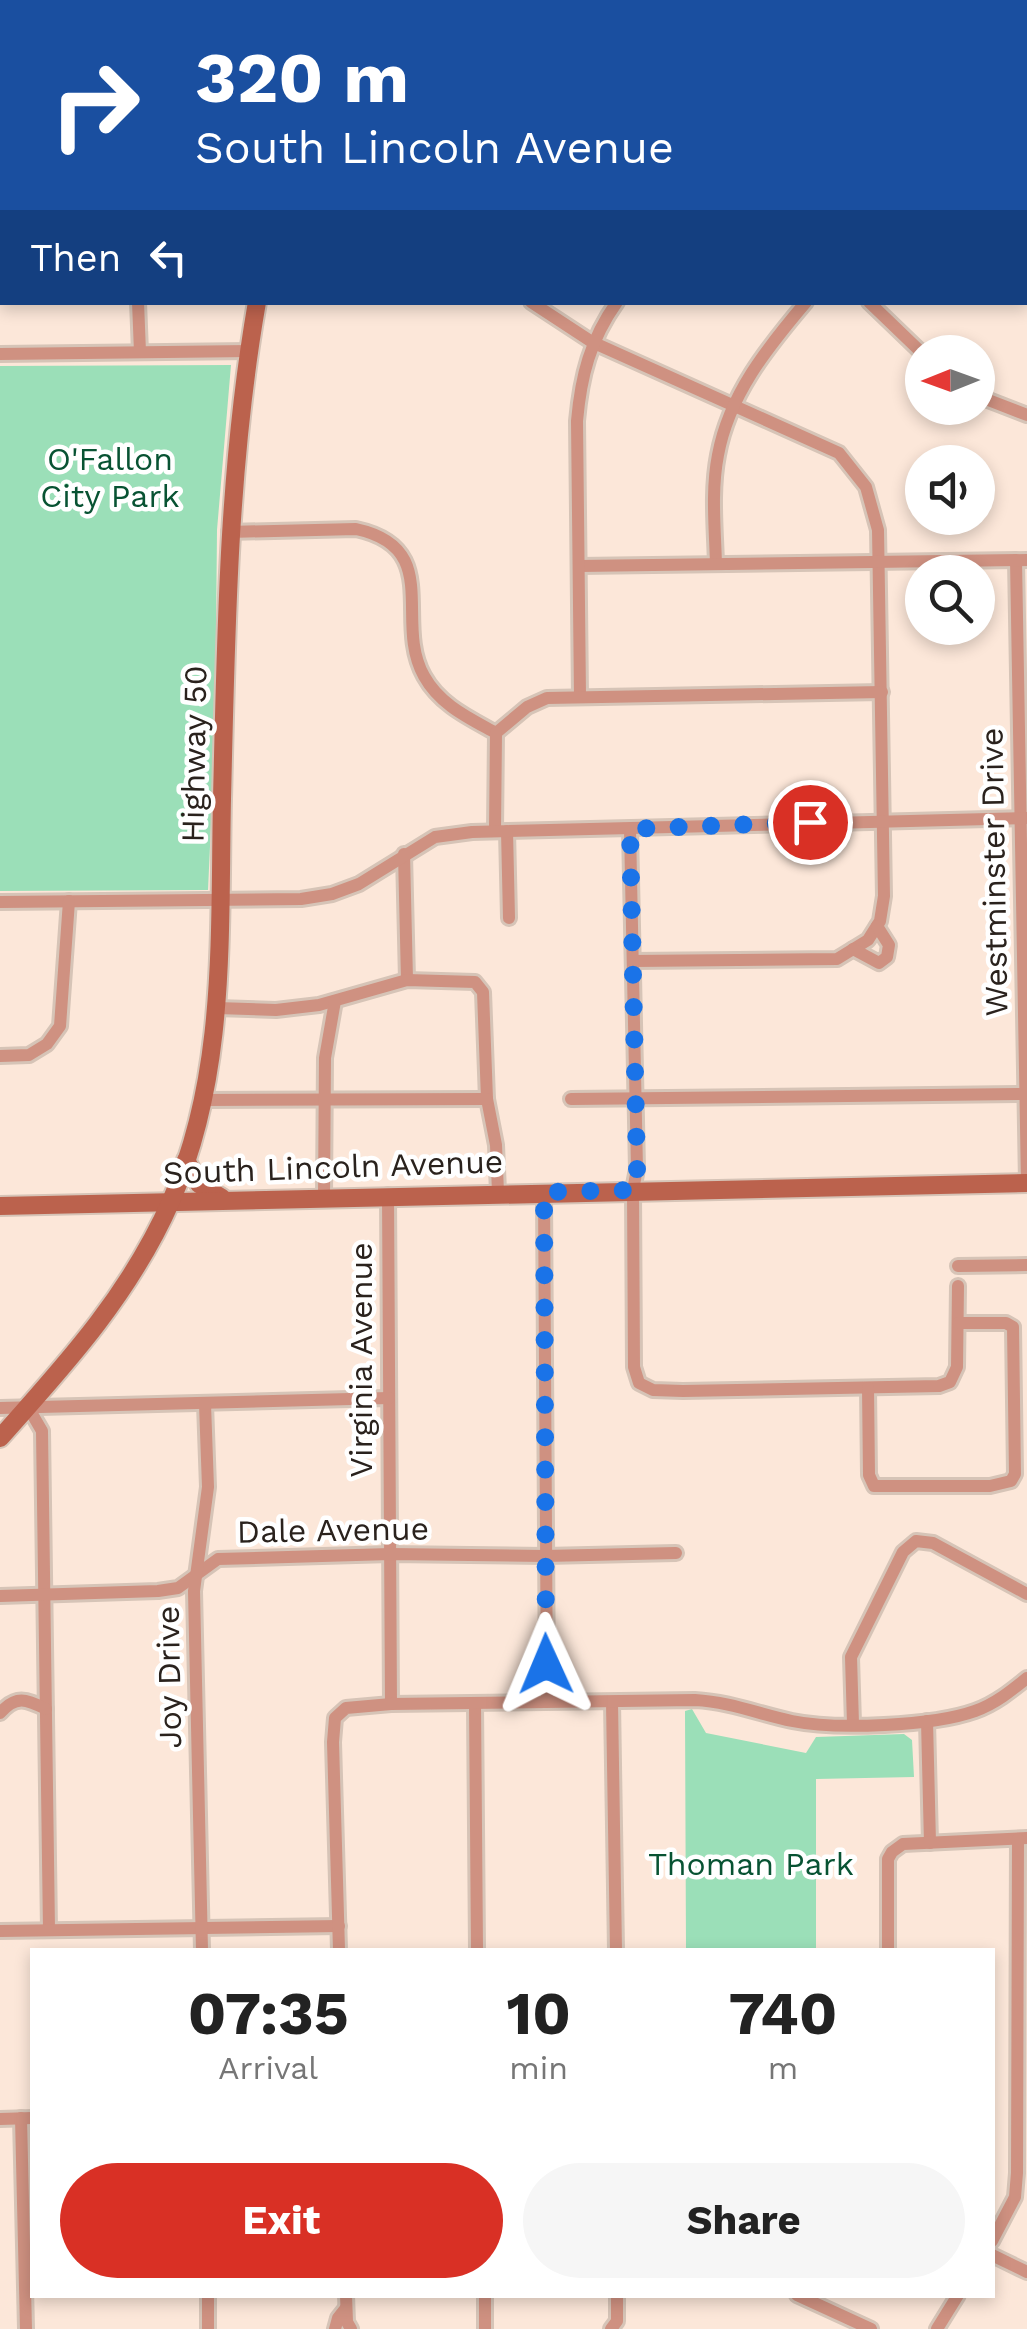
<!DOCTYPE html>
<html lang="en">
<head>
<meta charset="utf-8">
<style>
  body { margin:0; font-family:"Work Sans",sans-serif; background:#f6f6f6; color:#222; height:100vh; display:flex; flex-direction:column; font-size:38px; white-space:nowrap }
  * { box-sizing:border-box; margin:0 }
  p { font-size:32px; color:#767676 }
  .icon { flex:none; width:55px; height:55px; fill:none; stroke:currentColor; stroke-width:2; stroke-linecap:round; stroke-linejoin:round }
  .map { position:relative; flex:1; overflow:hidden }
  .panel { position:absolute; left:30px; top:1948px; width:965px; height:350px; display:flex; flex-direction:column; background:#fff; border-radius:0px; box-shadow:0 5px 15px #0003 }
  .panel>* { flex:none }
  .guide { position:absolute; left:0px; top:0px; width:1028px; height:305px; box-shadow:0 5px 15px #0003; background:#1a4fa0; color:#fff; overflow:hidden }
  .needle { width:65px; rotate:269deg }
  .tools { position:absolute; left:905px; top:335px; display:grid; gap:20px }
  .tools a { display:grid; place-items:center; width:90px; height:90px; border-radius:50%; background:#fff; box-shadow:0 5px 15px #0003; font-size:50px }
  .pin { position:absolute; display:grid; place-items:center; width:85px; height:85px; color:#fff; margin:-42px; border:5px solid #fff; border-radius:50%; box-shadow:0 2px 10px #0007 }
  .me { position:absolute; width:110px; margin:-55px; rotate:359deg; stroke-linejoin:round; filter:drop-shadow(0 0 8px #0008) }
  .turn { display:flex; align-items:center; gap:35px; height:210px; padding:0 30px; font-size:45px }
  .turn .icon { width:130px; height:130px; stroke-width:2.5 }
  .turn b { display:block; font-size:70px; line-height:85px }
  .then { display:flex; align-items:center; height:95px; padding:0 30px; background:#0003; gap:20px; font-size:38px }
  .eta { display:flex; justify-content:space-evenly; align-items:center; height:170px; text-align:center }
  .eta b { font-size:60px; font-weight:700; line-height:70px }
  .cta { display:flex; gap:20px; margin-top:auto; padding:20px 30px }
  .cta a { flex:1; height:115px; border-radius:60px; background:#d93025; color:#fff; font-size:40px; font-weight:700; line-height:115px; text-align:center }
  .cta a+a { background:#f6f6f6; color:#222 }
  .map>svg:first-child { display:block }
  .green { fill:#9bdfb8 }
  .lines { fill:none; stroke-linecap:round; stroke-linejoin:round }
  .street-casing { stroke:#d6c4b7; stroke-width:18 }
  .secondary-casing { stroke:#d6c4b7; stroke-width:22 }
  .street { stroke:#cf9181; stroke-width:12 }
  .secondary { stroke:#bb624d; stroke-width:18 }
  .route { stroke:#1a73e8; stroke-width:18; stroke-dasharray:0 32.4 }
  .labels { text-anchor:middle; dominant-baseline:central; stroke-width:9; stroke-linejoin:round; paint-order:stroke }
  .park-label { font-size:32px; fill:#085333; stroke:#fff }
  .street-label { font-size:32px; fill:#2a221d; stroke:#fff }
</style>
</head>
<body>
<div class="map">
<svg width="1027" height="2329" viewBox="0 0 1027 2329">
  <rect width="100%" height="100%" fill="#fce7d9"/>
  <!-- green -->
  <g class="green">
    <polygon points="231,365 217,530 215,737 208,890 0,891 0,366"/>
    <polygon points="692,1709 706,1733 806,1753 816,1737 904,1734 912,1740 914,1777 816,1779 816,1950 686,1950 685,1711"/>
  </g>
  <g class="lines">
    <!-- street casing -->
    <g class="street-casing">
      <g id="street">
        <polyline points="1025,50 1027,50"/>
        <polyline points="1025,210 1027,210"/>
        <polyline points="0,226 2,226"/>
        <polyline points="138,302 140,352"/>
        <polyline points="531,302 592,342 839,453 866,487 878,530 884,896 880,921 868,940 837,959 633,961"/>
        <polyline points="869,302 922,353"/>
        <polyline points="0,354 249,351"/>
        <polyline points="978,396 1027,415"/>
        <path d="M229,532L356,529C444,548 393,621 424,676C440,705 469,718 496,733"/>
        <polyline points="1016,560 1027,1183"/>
        <path d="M716,564C715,528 711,491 718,455C729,395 767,348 806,302"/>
        <polyline points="579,566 1027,560"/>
        <path d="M580,696L577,421C581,376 590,340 617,302"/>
        <polyline points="496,733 527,707 547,698 882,692"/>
        <polyline points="630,829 637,1169 633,1190 634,1367 639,1383 653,1390 683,1391 939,1386 950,1382 957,1367 958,1286"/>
        <polyline points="495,831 496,733"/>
        <polyline points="507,831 509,918"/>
        <polyline points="404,854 407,980"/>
        <polyline points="0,902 301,899 332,894 359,884 435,837 472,832 1027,818"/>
        <polyline points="853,949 879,963 887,957 889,945 877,926"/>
        <polyline points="217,1008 276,1010 319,1005 407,980 475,982 483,992 487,1099 496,1145 498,1192"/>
        <polyline points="0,1056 29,1055 47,1044 60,1026 69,901"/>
        <polyline points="571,1099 1027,1094"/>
        <polyline points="203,1100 487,1099"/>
        <polyline points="544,1192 547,1700"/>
        <polyline points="388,1195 391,1704"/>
        <polyline points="324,1196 325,1058 335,1001"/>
        <polyline points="958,1266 1027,1265"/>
        <polyline points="868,1388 869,1475 874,1486 990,1486 1011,1481 1015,1474 1013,1327 1006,1323 958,1323"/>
        <polyline points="28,1407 42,1431 49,1930"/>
        <polyline points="0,1408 389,1398"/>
        <polyline points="0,1596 158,1591 178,1588 218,1559 390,1554 545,1556 676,1553"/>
        <polyline points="612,1702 616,1950"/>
        <polyline points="475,1703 477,1950"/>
        <path d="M0,1713C16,1695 26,1699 46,1709"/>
        <polyline points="927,1721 930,1843"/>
        <polyline points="853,1724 851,1657 903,1552 916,1541 933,1543 1027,1594"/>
        <polyline points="0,1931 339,1926"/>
        <polyline points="202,1950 194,1591 208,1487 205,1404"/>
        <path d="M339,1950L333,1742L335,1718L346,1708L391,1704L695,1700C730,1702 759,1714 792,1721C836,1730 933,1726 975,1711C995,1704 1011,1691 1027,1678"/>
        <polyline points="888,1950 888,1859 892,1852 903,1844 1027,1838"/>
        <polyline points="21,2118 26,2329"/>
        <polyline points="0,2119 32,2118"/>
        <polyline points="992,2241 1015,2197 1017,2173 1018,1839"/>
        <polyline points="992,2255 1027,2272"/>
        <polyline points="208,2295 208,2329"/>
        <polyline points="346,2295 347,2322 351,2329"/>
        <polyline points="797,2295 871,2329"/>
        <polyline points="335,2329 338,2318 346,2308"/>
        <polyline points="485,2329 485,2295"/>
        <polyline points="611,2329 617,2321 617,2295"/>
        <polyline points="937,2329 958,2295"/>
      </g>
    </g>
    <!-- secondary casing -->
    <g class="secondary-casing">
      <g id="secondary">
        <polyline points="330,2 331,0"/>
        <polyline points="0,103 2,103"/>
        <polyline points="186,1160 199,1184 222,1198"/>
        <polyline points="0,1206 1027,1183"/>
        <path d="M0,1438C67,1363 130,1294 171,1201C227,1074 219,934 222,799C226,633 228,467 257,302"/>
      </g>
    </g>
    <!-- street -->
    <use href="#street" class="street"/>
    <!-- secondary -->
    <use href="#secondary" class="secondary"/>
  </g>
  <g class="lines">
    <!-- route -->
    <polyline class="route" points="546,1664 544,1192 634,1190 637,1169 630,829 810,822"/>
  </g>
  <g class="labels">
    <!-- park labels -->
    <g class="park-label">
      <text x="110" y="459">O'Fallon<tspan x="110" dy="37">City Park</tspan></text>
      <text x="751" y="1864">Thoman Park</text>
    </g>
    <!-- street labels -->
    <g class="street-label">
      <text transform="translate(194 754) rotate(-89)">Highway 50</text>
      <text transform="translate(994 872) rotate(-91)">Westminster Drive</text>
      <text transform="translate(333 1167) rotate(-2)">South Lincoln Avenue</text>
      <text transform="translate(361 1360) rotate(-90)">Virginia Avenue</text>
      <text transform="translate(333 1530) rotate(-1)">Dale Avenue</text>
      <text transform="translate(169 1677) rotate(-91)">Joy Drive</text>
    </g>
  </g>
</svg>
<div class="tools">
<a><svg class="needle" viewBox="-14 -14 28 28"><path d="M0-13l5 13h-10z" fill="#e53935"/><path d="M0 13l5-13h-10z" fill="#767676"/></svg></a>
<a><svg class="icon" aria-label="sound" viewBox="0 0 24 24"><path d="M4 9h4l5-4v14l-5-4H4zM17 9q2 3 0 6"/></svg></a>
<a><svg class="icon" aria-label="search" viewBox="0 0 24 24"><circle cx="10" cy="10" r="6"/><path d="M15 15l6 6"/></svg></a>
</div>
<div class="pin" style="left:810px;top:822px;background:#d93025"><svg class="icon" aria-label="arrive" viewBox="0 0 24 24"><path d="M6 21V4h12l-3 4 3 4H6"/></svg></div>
<svg class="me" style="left:546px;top:1664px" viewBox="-20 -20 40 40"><path d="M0-17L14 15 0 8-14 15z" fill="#1a73e8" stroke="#fff" stroke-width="4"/></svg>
<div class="guide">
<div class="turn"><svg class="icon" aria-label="right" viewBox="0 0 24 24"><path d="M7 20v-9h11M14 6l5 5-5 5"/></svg><div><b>320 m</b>South Lincoln Avenue</div></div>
<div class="then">Then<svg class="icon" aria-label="left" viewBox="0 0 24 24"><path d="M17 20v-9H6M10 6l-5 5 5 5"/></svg></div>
</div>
<section class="panel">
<div class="eta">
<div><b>07:35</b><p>Arrival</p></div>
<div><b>10</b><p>min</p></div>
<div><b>740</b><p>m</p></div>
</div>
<div class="cta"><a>Exit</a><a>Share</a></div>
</section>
</div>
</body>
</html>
